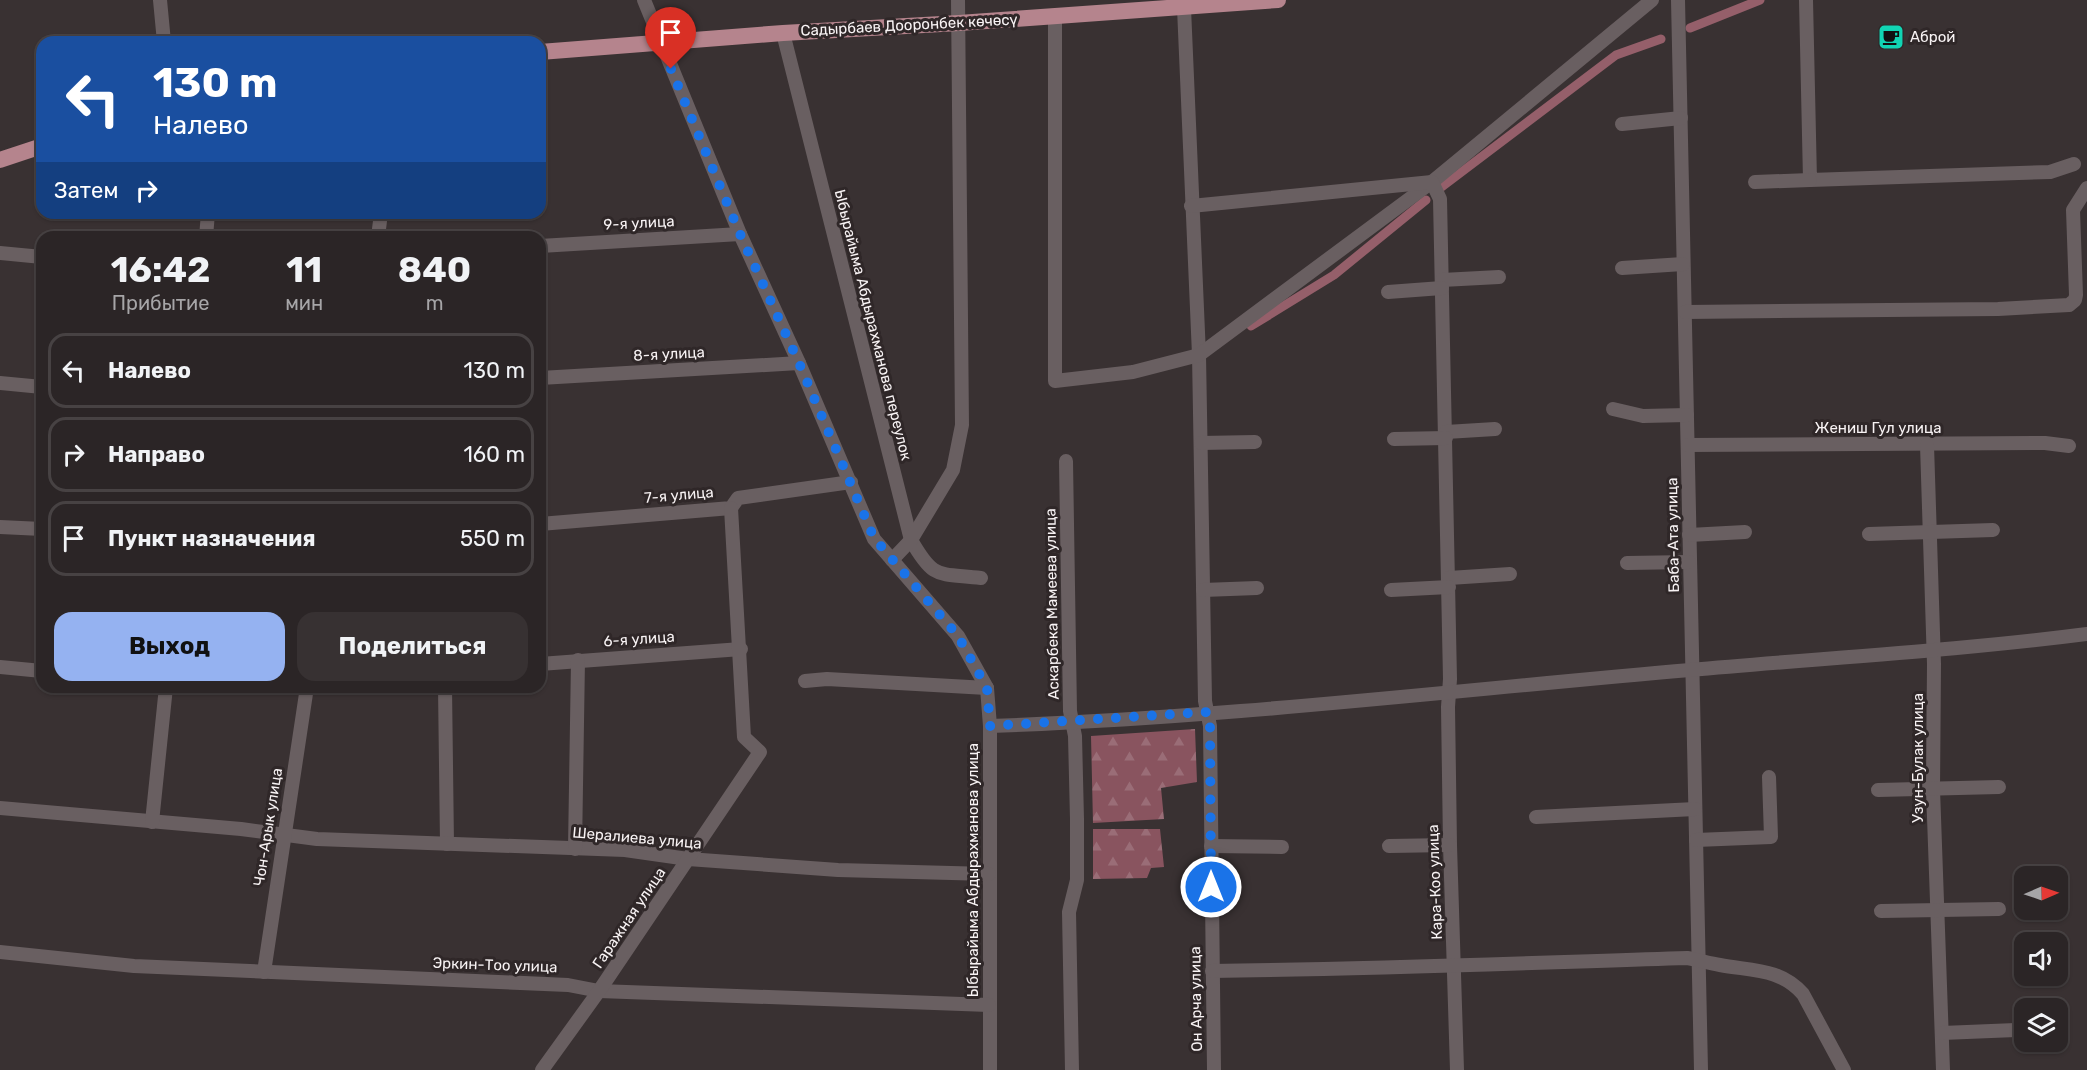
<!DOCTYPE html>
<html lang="ru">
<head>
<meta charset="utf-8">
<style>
  body { margin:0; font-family:Rubik,sans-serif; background:#373132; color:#f1f3f6; height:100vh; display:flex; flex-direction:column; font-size:22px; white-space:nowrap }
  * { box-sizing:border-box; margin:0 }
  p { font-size:20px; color:#a6a5a7 }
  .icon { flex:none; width:33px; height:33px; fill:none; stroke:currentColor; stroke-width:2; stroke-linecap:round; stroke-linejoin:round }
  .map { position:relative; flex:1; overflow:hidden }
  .panel { position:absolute; left:36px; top:231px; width:510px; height:462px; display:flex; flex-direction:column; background:#2b2526; border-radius:18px; box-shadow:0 2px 4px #0004,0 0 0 2px #474243 }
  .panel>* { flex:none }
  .top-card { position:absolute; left:36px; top:36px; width:510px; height:183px; border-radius:18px; box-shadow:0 2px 4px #0004,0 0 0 2px #474243; background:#1a4fa0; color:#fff; overflow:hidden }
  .needle { width:39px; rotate:88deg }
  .tools { position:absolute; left:2014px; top:866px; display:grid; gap:12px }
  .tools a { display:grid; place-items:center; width:54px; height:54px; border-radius:12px; background:#2b2526; box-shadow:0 2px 4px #0004,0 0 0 2px #474243; font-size:30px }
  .pin { position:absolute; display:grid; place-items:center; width:51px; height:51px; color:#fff; margin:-62px -26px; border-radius:50% 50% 50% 0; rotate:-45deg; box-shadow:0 0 6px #0007 }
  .pin .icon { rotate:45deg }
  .me { position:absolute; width:66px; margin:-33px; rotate:0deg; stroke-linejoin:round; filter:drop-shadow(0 0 4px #0008) }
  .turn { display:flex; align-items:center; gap:21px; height:126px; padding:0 18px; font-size:27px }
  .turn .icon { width:78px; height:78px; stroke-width:2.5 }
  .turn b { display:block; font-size:42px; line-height:51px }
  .then { display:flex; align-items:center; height:57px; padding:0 18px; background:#0003; gap:12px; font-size:22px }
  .eta { display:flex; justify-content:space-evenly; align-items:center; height:102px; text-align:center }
  .eta b { font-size:36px; font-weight:700; line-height:42px }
  .button { display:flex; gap:12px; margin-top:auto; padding:12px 18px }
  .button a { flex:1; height:69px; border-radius:18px; background:#95b2f1; color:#111; font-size:24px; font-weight:700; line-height:69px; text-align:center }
  .button a+a { background:#373132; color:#f1f3f6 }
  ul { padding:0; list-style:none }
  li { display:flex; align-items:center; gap:18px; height:75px; margin:0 12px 9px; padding:0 6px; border:3px solid #474243; border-radius:18px }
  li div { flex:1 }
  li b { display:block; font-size:22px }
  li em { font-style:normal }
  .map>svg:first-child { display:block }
  .forest { fill:url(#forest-firs) }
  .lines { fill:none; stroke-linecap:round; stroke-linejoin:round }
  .canal { stroke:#955f6a; stroke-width:9 }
  .minor { stroke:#695f61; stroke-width:14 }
  .major { stroke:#b5848d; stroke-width:16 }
  .route { stroke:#1a73e8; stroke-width:10; stroke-dasharray:0 18 }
  .labels { text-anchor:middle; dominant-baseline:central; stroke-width:6; stroke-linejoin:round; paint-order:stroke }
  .street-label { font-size:15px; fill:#f8f3f4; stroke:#2f2728 }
  .poi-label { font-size:15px; fill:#f8f3f4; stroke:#2f2728; text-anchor:start }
</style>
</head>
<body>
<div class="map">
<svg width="2087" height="1070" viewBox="0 0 2087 1070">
  <defs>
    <pattern id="forest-firs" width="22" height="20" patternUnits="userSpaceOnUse" patternTransform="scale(1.5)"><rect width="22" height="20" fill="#89545f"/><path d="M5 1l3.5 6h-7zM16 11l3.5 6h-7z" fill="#9a6d77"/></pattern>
  </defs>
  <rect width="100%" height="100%" fill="#393132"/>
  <!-- forest -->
  <g class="forest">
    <polygon points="1195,729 1197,782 1161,788 1164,819 1093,823 1091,736"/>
    <polygon points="1093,829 1160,829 1164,867 1151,868 1147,878 1093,879"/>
  </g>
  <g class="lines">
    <!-- canal -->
    <g class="canal">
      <polyline points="1690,28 1760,0"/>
      <polyline points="1439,189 1616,55 1661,39"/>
      <polyline points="1251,326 1334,275 1426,200"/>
    </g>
    <!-- minor -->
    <g class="minor">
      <polyline points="160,0 164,42"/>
      <polyline points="644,0 740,234 799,363 874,539 958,636 987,688 990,726 990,1070"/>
      <polyline points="1678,0 1701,1070"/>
      <polyline points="1806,0 1810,180 2050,172 2074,164"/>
      <polyline points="1184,8 1199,355 1205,701 1210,726 1214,1070"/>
      <polyline points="1055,16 1055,381 1133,372 1199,355 1432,182 1652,0"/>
      <path d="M783,33L911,540C934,580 937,573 981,578"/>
      <polyline points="1622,124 1681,118"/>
      <polyline points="1755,182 1810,180"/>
      <polyline points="1191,206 1432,182 1440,199 1450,679 1448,707 1450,845 1457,1070"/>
      <polyline points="206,237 208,213"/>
      <polyline points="378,237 381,213"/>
      <polyline points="540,246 740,234"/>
      <polyline points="0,253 42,257"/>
      <polyline points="1622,268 1683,264"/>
      <polyline points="1442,280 1499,277"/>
      <polyline points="1388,292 1442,288"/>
      <polyline points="1685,312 1998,309 2069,305 2075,300 2076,295 2073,210 2087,188"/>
      <polyline points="540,378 799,363"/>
      <polyline points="0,383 42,387"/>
      <polyline points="1613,409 1643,416 1687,415"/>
      <polyline points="1446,432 1495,429"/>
      <polyline points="1394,439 1446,438"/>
      <polyline points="1201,443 1255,442"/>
      <polyline points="1688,445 2045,443 2069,446"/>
      <polyline points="1927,445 1934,664 1933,789 1943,1070"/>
      <polyline points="1066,461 1070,711 1075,736 1077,819 1077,880 1069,912 1072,1070"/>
      <polyline points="540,524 731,508 738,498 851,482"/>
      <polyline points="0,527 42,529"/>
      <polyline points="1869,534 1993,530"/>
      <polyline points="1689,535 1745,532"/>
      <polyline points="892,560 911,540 953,470 962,425 958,0"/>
      <polyline points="1627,563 1689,562"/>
      <polyline points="1449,578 1510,574"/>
      <polyline points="1203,590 1257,588"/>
      <polyline points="1391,590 1449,587"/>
      <polyline points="540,664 741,649"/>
      <polyline points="0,667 42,671"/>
      <polyline points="805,681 827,679 987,688"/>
      <polyline points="445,687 447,844"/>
      <path d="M990,726C1224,718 1457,690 1690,670C1823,658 1955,651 2087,634"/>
      <polyline points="1878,790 1999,787"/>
      <polyline points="0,808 241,829 317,839 625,850 688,859 838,870 989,874"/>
      <polyline points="1536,817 1695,809"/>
      <polyline points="152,822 166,687"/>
      <polyline points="1696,840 1771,837 1769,777"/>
      <polyline points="1211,846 1282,847"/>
      <polyline points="1389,846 1450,845"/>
      <polyline points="575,849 578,660"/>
      <polyline points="1881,911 1999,909"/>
      <polyline points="0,952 134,966 568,985 599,991 989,1005"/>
      <path d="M1212,971C1370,969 1528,963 1687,958C1698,960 1709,963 1720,965C1752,971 1780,968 1803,994L1844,1070"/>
      <polyline points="264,972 307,687"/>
      <polyline points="1942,1033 2016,1030"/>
      <polyline points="542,1070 599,991 760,752 744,737 731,508"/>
    </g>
    <!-- major -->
    <g class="major">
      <polyline points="540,52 783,33 959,23 1278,0"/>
      <polyline points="0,160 42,146"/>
    </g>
  </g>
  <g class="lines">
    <!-- route -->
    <polyline class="route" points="671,69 740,234 799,363 874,538 958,636 987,688 990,726 1208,712 1210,726 1211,887"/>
  </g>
  <!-- icons -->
  <defs>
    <g id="cafe-square" transform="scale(1.35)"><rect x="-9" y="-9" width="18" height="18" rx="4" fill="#11d5b4" stroke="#2f2728"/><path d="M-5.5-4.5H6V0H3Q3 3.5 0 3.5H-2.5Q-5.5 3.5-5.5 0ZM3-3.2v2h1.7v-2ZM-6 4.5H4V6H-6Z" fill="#111"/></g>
  </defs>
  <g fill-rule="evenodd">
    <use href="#cafe-square" x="1891" y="37"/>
  </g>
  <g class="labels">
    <!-- street labels -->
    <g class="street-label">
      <text transform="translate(909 25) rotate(-3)">Садырбаев Дооронбек көчөсү</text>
      <text transform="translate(639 223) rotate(-3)">9-я улица</text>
      <text transform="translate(873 325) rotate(76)">Ыбырайыма Абдырахманова переулок</text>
      <text transform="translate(669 354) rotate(-3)">8-я улица</text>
      <text x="1878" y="428">Жениш Гул улица</text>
      <text transform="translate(679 495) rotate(-5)">7-я улица</text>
      <text transform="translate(1673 535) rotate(-91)">Баба-Ата улица</text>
      <text transform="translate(1052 604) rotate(-91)">Аскарбека Мамеева улица</text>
      <text transform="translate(639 639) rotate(-4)">6-я улица</text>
      <text transform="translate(1918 758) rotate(-90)">Узун-Булак улица</text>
      <text transform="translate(268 827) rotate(-81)">Чон-Арык улица</text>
      <text transform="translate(637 838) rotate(5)">Шералиева улица</text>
      <text transform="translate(973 870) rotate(-90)">Ыбырайыма Абдырахманова улица</text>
      <text transform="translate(1435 882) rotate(-92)">Кара-Коо улица</text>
      <text transform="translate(629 918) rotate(-56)">Гаражная улица</text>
      <text transform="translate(495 965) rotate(2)">Эркин-Тоо улица</text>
      <text transform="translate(1196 999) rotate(-91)">Он Арча улица</text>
    </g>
    <!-- poi labels -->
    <g class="poi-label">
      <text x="1910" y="37">Аброй</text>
    </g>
  </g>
</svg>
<div class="tools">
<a><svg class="needle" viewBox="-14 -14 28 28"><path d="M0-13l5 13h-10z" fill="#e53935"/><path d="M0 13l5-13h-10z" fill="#a6a5a7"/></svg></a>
<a><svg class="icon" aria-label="sound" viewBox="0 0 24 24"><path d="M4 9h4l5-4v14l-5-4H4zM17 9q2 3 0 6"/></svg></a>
<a><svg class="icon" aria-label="layers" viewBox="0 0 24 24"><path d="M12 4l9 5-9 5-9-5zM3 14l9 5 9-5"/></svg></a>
</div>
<div class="pin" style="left:671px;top:69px;background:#d93025"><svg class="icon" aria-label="arrive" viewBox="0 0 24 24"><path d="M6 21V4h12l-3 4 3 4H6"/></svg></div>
<svg class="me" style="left:1211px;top:887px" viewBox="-20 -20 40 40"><circle r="17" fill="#1a73e8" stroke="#fff" stroke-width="3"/><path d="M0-11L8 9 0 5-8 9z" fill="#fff"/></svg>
<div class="top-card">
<div class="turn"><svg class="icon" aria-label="left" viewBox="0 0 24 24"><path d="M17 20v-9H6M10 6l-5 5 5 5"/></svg><div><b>130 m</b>Налево</div></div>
<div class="then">Затем<svg class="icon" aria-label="right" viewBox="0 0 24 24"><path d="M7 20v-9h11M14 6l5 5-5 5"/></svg></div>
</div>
<section class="panel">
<div class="eta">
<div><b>16:42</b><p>Прибытие</p></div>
<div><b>11</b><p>мин</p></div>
<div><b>840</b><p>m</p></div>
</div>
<ul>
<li><svg class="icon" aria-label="left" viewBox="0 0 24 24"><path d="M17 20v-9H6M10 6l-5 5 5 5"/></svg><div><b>Налево</b></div><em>130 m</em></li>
<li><svg class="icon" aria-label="right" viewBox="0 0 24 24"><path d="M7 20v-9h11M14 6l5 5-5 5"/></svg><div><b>Направо</b></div><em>160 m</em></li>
<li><svg class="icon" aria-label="arrive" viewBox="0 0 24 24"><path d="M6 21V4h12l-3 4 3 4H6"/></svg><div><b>Пункт назначения</b></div><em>550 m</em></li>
</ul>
<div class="button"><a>Выход</a><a>Поделиться</a></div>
</section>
</div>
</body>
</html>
